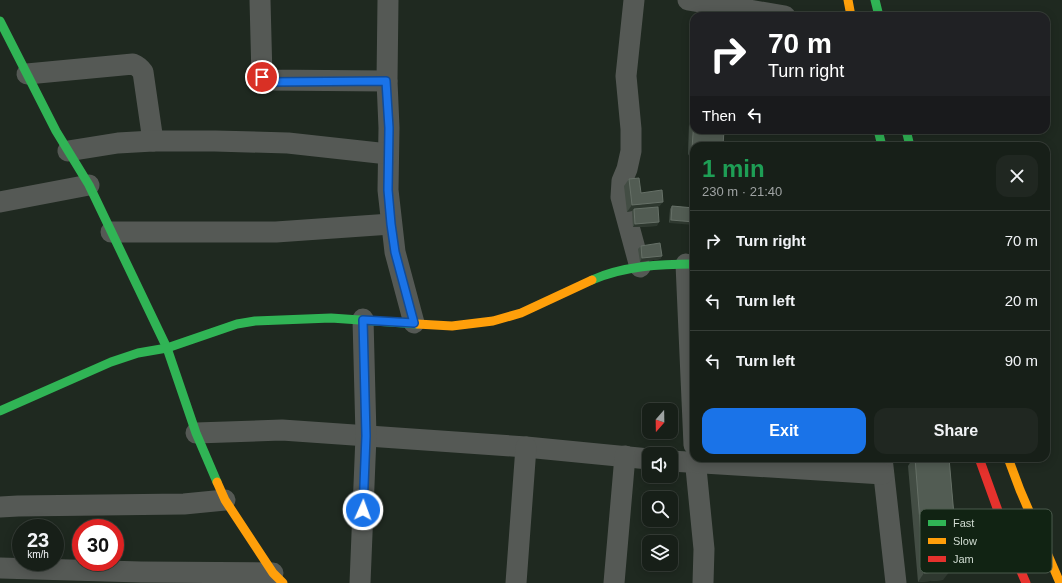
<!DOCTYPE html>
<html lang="en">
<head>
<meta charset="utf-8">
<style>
  body { margin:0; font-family:Helvetica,sans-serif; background:#202721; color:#f1f3f6; height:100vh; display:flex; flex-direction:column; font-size:15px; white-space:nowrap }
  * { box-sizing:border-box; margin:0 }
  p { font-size:13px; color:#9ea2a2 }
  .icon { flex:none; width:22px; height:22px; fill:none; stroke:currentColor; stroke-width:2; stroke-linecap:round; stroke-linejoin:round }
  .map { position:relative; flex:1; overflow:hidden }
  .drawer { position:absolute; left:690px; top:142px; width:360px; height:320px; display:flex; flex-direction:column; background:#171f18; border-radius:12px; box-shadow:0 2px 10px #0003,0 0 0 1px #363d37 }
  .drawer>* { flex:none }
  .guide { position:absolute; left:690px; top:12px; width:360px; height:122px; border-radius:12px; box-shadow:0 2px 10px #0003,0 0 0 1px #363d37; background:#202124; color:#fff; overflow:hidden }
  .needle { width:26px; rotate:200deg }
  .fabs { position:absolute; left:642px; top:403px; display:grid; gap:8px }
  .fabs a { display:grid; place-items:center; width:36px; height:36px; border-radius:8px; background:#171f18; box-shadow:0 2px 10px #0003,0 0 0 1px #363d37; font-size:20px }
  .speed { position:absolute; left:12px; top:519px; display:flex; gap:8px; font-size:20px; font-weight:700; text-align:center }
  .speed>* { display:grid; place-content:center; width:52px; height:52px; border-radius:50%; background:#171f18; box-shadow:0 2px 10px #0003,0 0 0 1px #363d37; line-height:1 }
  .speed small { font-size:10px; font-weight:400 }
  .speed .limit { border:6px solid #d22; background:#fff; color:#111 }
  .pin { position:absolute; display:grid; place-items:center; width:34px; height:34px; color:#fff; margin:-17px; border:2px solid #fff; border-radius:50%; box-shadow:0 1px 4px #0007 }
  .me { position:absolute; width:44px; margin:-22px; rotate:2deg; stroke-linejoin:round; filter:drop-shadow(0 0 3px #0008) }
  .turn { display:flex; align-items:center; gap:14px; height:84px; padding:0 12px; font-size:18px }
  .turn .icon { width:52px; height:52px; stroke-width:2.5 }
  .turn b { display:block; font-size:28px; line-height:34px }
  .then { display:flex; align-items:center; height:38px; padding:0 12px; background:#0003; gap:8px; font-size:15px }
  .round { display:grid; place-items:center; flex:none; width:42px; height:42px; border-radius:12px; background:#202721 }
  .head { display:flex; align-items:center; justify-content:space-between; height:68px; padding:0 12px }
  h1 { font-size:24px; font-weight:700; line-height:30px; color:#1e9e55 }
  .primary-button { display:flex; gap:8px; margin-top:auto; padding:8px 12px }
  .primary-button a { flex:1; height:46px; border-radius:12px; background:#1a73e8; color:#fff; font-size:16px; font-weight:700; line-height:46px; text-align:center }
  .primary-button a+a { background:#202721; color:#f1f3f6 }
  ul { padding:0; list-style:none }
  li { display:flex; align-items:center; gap:12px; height:60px; padding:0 12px; border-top:1px solid #363d37 }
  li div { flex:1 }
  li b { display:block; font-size:15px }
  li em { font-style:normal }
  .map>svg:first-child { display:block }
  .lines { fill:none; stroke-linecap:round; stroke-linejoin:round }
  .street { stroke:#555955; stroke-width:21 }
  .fast { stroke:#30b455; stroke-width:9 }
  .slow { stroke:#ff9f0a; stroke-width:9 }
  .jam { stroke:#e5322d; stroke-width:9 }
  .wall { fill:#434d44 }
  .shaded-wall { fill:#2e382f }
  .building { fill:#525c53; stroke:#667067 }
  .route-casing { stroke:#114b97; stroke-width:10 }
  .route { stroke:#1a73e8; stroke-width:7 }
  .key { fill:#112313; stroke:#4b5a4c; stroke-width:1 }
  .key-label { font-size:11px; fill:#d1dcd2 }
</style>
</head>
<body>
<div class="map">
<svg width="1062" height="583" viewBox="0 0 1062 583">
  <rect width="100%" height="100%" fill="#1f2920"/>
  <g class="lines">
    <!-- street -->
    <g class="street">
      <polyline points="260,0 262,77 265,80 387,81"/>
      <polyline points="388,0 387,81 389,128 388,190 395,252 414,323"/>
      <polyline points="634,0 626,76 631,129 631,151 627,169 622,181 621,197 640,267"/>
      <polyline points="688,0 785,16"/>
      <path d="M27,74L133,64C138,66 140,68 143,72L153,141"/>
      <polyline points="68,151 118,143 153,141 215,141 288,143 388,154"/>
      <polyline points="0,202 89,185"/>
      <polyline points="111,232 276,232 391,224"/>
      <polyline points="686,264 694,445"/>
      <polyline points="196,433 282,430 526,447 649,459"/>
      <polyline points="695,458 704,549 703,583"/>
      <polyline points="882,458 896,583"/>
      <polyline points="671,461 883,474"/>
      <polyline points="0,507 18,506 184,504 225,500"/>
      <polyline points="0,568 141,572 273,573"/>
      <polyline points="360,583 366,436 363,319"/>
      <polyline points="516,583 526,447"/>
      <polyline points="614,583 625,456"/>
    </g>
    <!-- fast -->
    <g class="fast">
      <polyline points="875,0 879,16"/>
      <polyline points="0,21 56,131 89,185 167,348 196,433 217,482"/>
      <polyline points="878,130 882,146"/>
      <polyline points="906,130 910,146"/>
      <path d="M592,280C623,266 661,264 694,264"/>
      <polyline points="0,411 111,362 138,353 167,348 237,324 255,321 331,318 417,324"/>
    </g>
    <!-- slow -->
    <g class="slow">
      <polyline points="848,0 851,16"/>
      <polyline points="417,324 452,326 493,321 521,313 592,280"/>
      <polyline points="1008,458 1020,490 1060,583"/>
      <polyline points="217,482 225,500 273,573 283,583"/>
    </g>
    <!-- jam -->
    <polyline class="jam" points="979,458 1014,555 1026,583"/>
  </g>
  <!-- wall -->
  <g class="wall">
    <polygon points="694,118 694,156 688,155 689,125"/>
    <polygon points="629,179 641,193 658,208 657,226 633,227 632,212 632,211 627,212 624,186"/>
    <polygon points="672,206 694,208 669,223 670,209"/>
    <polygon points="641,246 662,256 660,259 640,262 638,249"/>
    <polygon points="913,458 949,458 956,538 949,547 948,547 943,580 918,582 908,466"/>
  </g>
  <!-- shaded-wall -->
  <g class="shaded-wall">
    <polygon points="692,149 694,149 694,156 688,155"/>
    <polygon points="663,202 658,208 634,209 632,211 627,212 632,205"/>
    <polygon points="671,220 694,222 694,225 669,223"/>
    <polygon points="659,222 657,226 633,227 635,224"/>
    <polygon points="662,256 660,259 640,262 642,258"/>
    <polygon points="947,538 956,538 949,547 941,548"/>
    <polygon points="950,571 943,580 918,582 924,573"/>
  </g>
  <!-- building -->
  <g class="building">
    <polygon points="694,119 694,130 724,130 723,146 694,146 694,149 692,149"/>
    <polygon points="639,178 641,193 662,190 663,202 632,205 629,179"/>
    <polygon points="672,206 694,208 694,222 671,220"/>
    <polygon points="658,207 659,222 635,224 634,209"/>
    <polygon points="660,243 662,256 642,258 641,246"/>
    <polygon points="915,458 949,458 956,538 947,538 950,571 924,573"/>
  </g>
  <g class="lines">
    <!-- route casing -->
    <g class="route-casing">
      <polyline id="route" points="262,77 265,80 269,82 386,81 389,128 388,190 391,224 395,252 414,323 363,320 366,436 363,510"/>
    </g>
    <!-- route -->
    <use href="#route" class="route"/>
  </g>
  <!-- legend -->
  <rect x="920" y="509" width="132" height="64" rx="6" class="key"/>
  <rect x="928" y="520" width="18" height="6" fill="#30b455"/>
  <rect x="928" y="538" width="18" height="6" fill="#ff9f0a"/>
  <rect x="928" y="556" width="18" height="6" fill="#e5322d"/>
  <g class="key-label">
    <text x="953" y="527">Fast</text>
    <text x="953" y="545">Slow</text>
    <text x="953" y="563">Jam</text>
  </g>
</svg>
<div class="fabs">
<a><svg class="needle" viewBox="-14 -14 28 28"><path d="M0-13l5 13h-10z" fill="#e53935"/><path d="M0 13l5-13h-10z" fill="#9ea2a2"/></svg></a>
<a><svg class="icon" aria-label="sound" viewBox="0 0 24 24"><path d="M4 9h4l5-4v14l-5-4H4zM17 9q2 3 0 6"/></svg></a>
<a><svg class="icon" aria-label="search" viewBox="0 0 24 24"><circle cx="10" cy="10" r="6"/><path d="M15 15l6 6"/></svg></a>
<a><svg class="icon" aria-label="layers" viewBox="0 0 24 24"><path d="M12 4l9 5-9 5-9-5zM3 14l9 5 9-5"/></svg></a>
</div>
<div class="speed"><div>23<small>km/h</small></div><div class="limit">30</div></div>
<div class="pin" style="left:262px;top:77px;background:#d93025"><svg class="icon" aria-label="arrive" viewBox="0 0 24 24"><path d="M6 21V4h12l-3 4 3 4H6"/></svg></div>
<svg class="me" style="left:363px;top:510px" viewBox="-20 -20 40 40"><circle r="17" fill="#1a73e8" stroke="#fff" stroke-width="3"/><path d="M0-11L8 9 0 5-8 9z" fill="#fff"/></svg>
<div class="guide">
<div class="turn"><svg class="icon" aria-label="right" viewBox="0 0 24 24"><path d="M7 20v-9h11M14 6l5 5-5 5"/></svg><div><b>70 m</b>Turn right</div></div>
<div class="then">Then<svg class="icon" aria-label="left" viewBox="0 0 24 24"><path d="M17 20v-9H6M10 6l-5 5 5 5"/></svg></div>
</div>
<section class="drawer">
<div class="head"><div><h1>1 min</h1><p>230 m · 21:40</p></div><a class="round"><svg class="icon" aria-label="close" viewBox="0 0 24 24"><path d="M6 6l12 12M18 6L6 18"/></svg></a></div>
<ul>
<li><svg class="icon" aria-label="right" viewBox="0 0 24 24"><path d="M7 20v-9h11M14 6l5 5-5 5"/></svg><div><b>Turn right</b></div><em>70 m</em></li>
<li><svg class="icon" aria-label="left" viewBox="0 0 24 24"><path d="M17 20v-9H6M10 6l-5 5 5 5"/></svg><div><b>Turn left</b></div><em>20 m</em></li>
<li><svg class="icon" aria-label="left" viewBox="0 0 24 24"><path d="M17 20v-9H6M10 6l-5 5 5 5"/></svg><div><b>Turn left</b></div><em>90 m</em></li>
</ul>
<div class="primary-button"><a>Exit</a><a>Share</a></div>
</section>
</div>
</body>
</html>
